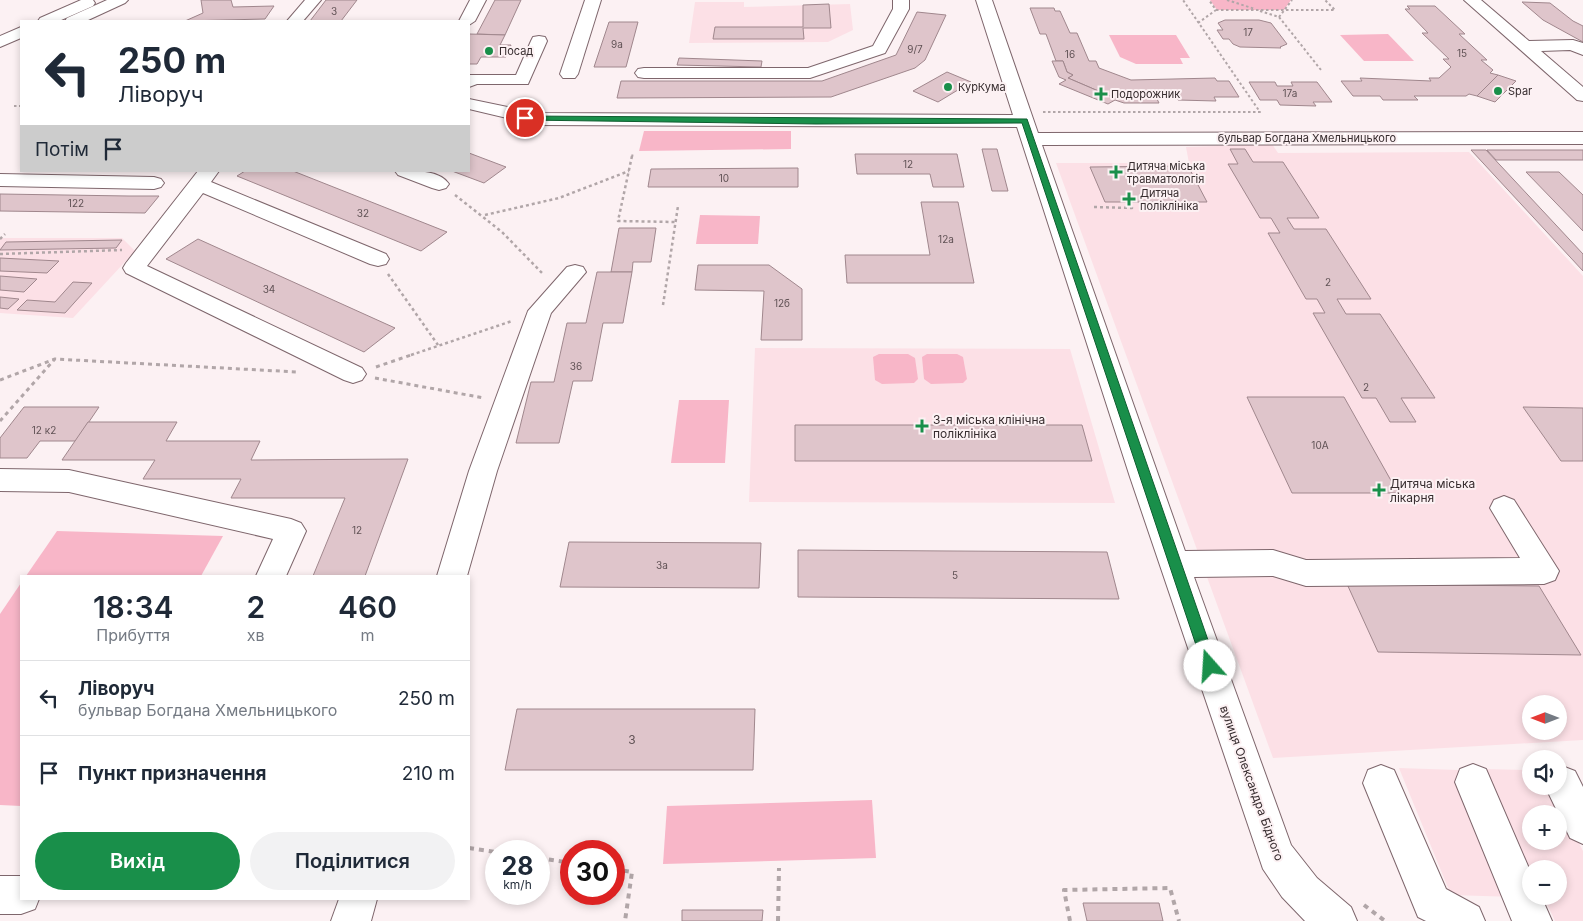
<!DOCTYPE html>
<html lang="uk">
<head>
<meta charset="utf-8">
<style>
  body { margin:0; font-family:Inter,sans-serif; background:#f2f2f3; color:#1f2937; height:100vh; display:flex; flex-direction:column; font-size:19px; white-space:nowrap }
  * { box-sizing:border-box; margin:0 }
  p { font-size:16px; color:#747a83 }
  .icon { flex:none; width:28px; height:28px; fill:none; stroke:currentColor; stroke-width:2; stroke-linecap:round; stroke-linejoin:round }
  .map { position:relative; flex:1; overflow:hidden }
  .drawer { position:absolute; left:20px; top:575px; width:450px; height:325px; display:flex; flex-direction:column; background:#fff; border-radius:0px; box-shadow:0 2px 8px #0003 }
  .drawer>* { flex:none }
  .hud { position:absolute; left:20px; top:20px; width:450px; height:152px; border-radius:0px; box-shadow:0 2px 8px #0003; background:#fff; color:#1f2937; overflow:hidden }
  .needle { width:32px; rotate:270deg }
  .buttons { position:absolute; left:1522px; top:695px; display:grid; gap:10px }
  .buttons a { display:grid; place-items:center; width:45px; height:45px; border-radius:50%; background:#fff; box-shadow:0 2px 8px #0003; font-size:25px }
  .speed { position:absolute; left:485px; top:840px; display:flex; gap:10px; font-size:25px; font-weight:700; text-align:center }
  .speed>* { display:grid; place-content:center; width:65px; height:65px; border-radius:50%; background:#fff; box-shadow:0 2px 8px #0003; line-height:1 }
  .speed small { font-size:12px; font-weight:400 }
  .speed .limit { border:8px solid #d22; background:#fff; color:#111 }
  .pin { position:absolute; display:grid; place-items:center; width:42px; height:42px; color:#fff; margin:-21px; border:2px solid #fff; border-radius:50%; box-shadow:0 1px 5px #0007 }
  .me { position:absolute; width:55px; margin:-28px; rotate:341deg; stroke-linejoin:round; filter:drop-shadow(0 0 4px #0008) }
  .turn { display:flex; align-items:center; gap:18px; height:105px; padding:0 15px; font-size:22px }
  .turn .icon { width:65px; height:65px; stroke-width:2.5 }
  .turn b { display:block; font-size:35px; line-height:42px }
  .then { display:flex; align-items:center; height:48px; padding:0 15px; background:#0003; gap:10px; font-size:19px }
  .eta { display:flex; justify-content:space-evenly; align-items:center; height:85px; text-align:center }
  .eta b { font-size:30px; font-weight:600; line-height:35px }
  .primary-button { display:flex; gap:10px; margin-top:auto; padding:10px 15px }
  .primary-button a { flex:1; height:58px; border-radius:30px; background:#198f4a; color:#fff; font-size:20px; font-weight:600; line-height:58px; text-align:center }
  .primary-button a+a { background:#f2f2f3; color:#1f2937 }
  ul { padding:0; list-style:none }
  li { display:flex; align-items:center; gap:15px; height:75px; padding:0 15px; border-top:1px solid #e0e1e3 }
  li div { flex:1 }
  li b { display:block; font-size:19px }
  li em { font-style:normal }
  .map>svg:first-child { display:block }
  .built { fill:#fce0e6; fill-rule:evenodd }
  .green { fill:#f8b6c8 }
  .building { fill:#dfc5cb; stroke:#a0878d }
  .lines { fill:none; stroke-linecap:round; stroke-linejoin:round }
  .minor-casing { stroke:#7e666c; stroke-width:2 }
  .path-far3 { stroke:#b1a6a8; stroke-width:2; stroke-dasharray:2.5 2.5; stroke-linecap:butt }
  .path-far2 { stroke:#b1a6a8; stroke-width:2.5; stroke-dasharray:3 3; stroke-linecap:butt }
  .path-far1 { stroke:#b1a6a8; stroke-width:3; stroke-dasharray:4 4; stroke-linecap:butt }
  .path { stroke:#b1a6a8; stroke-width:4; stroke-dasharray:5 5; stroke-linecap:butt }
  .minor { fill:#fff; fill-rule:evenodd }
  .route { fill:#198f4a; stroke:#105d30 }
  .poi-dot { fill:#198f4a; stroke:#fcf1f3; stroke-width:2 }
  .labels { text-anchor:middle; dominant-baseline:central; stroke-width:4; stroke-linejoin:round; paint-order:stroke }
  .number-label { font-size:10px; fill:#605255 }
  .far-poi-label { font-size:11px; fill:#362c2e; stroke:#fcf1f3; text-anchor:start }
  .far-street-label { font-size:11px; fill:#362c2e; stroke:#fcf1f3 }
  .poi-label { font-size:12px; fill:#362c2e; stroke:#fcf1f3; text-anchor:start }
  .near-number-label { font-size:12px; fill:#605255 }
  .street-label { font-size:12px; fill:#362c2e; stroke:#fcf1f3 }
</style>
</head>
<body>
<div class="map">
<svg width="1583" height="921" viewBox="0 0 1583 921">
  <rect width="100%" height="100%" fill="#fcf1f3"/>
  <!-- built -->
  <g class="built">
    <polygon points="695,2 744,2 744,7 850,4 853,30 828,42 689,43"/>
    <path d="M1272,144L1278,153L1469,152L1583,276V740L1273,758L1056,163H1189L1186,147ZM1531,704H1559V731H1531Z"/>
    <polygon points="0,238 122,238 135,251 73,318 0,313"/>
    <polygon points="755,348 1070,349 1115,503 749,502"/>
    <polygon points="1399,768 1458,770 1515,897 1451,895"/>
    <path d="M1483,769L1531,770V786H1550L1583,851V921H1555L1543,896H1559V869H1531V871ZM1531,814H1559V841H1531Z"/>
  </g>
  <!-- green -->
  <g class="green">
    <polygon points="1210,0 1291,0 1284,10 1217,10"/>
    <polygon points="1388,34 1414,61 1364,61 1340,35"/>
    <polygon points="1109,35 1176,35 1190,58 1180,58 1183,64 1136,64 1120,57"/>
    <polygon points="644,131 791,131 791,149 639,151"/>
    <polygon points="700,215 760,216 758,244 696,244"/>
    <polygon points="879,354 908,354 915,358 918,379 914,383 882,384 875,380 873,357"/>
    <polygon points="927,354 957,354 963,357 967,379 963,383 931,384 924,379 922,357"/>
    <polygon points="679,400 729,400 725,463 671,463"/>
    <polygon points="57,531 223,536 201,576 26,576"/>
    <polygon points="21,583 21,806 0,805 0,614"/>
    <polygon points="872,800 876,858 663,864 667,806"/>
  </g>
  <!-- building -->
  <g class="building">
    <polygon points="201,0 231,0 233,7 274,6 265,19 185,21 203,13"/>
    <polygon points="326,0 357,0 341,21 310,21"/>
    <polygon points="495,0 521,0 505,35 477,34"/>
    <polygon points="1522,2 1550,3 1573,21 1583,26 1583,42 1543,20"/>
    <polygon points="829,4 831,28 803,28 804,39 713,39 715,27 803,27 803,5"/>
    <polygon points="1407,6 1435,6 1465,34 1459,34 1487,60 1481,60 1493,70 1490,73 1498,75 1477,96 1469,94 1466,96 1414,96 1418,100 1383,100 1380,96 1353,96 1341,81 1362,81 1360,78 1431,81 1429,78 1439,78 1451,67 1443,59 1449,59 1422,33 1428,33 1405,9 1410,9"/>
    <polygon points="1030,8 1054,8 1055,11 1060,11 1070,33 1077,33 1089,61 1096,61 1099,68 1131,80 1215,78 1217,81 1229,81 1239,97 1214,97 1216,101 1178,100 1177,98 1130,97 1125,95 1117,99 1068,78 1073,75 1067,72 1063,61 1056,61 1046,34 1040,34"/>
    <polygon points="917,12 946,15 925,60 915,68 831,97 617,98 621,81 822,81 896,55"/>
    <polygon points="1225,20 1259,20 1271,23 1287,44 1280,47 1281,48 1240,47 1233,44 1229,39 1223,39 1217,30 1223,30 1218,23"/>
    <polygon points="609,22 638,22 626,67 594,67"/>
    <polygon points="469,34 505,35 500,45 511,45 506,57 481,57 477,64 469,64"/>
    <polygon points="679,58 762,61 761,67 677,65"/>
    <polygon points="1052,61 1063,61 1067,72 1073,75 1068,78 1117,99 1125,95 1130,97 1156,97 1159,103 1124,103 1115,100 1108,104 1059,84 1066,80 1059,77"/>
    <polygon points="947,72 971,82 938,102 913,91"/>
    <polygon points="1498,75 1516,81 1495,102 1477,96"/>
    <polygon points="1249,82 1275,82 1277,86 1293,86 1291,82 1317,82 1332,102 1313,102 1316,106 1280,105 1277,100 1260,100"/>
    <polygon points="982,149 997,149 1008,191 992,191"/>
    <polygon points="1230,149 1245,149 1253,162 1283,162 1319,218 1287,218 1294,229 1326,229 1371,299 1337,299 1346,314 1380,314 1435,398 1401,398 1416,422 1390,422 1376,398 1362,398 1313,313 1325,313 1317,299 1306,299 1268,233 1280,233 1271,218 1260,218 1228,164 1238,164"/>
    <polygon points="1471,150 1486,150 1583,254 1583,271"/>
    <polygon points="1487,150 1583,150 1583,160 1496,160"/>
    <polygon points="469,153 506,167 484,183 452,171 469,171"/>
    <polygon points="855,154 957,154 964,187 933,187 930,174 857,174"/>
    <polygon points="1188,166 1207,202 1105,202 1090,167"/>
    <polygon points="798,168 798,187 648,187 651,169"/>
    <polygon points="245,171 293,171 447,232 421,251 237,176"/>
    <polygon points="1526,172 1559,172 1583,195 1583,231"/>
    <polygon points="0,194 129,196 159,196 145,213 0,211"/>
    <polygon points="921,202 958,202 974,283 847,283 845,255 930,255"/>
    <polygon points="619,228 656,228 651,262 633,262 632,272 611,272"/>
    <polygon points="198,239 395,328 364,352 166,259"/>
    <polygon points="122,240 116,248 0,250 6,242"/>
    <polygon points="0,258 59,261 47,273 0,271"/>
    <polygon points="698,265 769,265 802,289 802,340 761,340 764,291 695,290"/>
    <polygon points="597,272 632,272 623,323 603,323 592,381 573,381 559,443 516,443 531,382 554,382 567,323 586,323"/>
    <polygon points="0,276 37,279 24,292 0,290"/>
    <polygon points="73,282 92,283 65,313 17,310 27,300 55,302"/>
    <polygon points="0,297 19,299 8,309 0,308"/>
    <polygon points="1247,397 1344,397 1398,493 1292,493"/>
    <polygon points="24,407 99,407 76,441 40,441 27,458 0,458 0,438"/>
    <polygon points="1523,407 1583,408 1583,461 1561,461"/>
    <polygon points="88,422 177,422 166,441 260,441 251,460 408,459 365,576 313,576 345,498 231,498 241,479 143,479 155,460 62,460"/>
    <polygon points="795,425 1082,425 1092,461 795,461"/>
    <polygon points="569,542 761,543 759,588 560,587"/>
    <polygon points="798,550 1107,552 1119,599 798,597"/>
    <polygon points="1347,584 1539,586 1581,655 1378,652"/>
    <polygon points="517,709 755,709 753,770 505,770"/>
    <polygon points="1083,903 1159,903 1163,921 1087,921"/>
    <polygon points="682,910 763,910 762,921 682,921"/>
  </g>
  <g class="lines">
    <!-- minor casing -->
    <g class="minor-casing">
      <g id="minor">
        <polygon points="81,0 93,0 95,3 93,6 59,21 38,21 40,18"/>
        <polygon points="107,0 128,0 125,3 86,21 65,21 67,18"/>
        <polygon points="305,0 321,0 303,21 287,21"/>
        <polygon points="470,0 486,0 475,21 469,25 469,21 459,21"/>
        <polygon points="585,0 601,0 578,74 575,78 563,78 560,74"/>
        <polygon points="893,0 909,0 909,9 885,53 810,78 644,78 638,77 635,73 638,69 644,68 808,68 873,46 893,9"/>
        <polygon points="976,0 992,0 1038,133 1583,132 1583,144 1042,145 1185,551 1273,550 1306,560 1520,558 1490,508 1494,500 1504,496 1514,500 1559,571 1555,580 1544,584 1306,586 1273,576 1194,577 1291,845 1317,878 1351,907 1357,921 1305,921 1282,897 1263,869 1130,477 1017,127 536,125 469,109 469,99 536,113 1013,115"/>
        <polygon points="1464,0 1481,0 1529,41 1573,40 1583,43 1583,55 1570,50 1541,51 1583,87 1583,101 1577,100"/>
        <polygon points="21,27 21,38 0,47 0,36"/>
        <polygon points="539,36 545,37 547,41 528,84 477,84 469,87 469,75 516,75 531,41 533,37"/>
        <polygon points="198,171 219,171 211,182 386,254 389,259 386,264 378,266 370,264 203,193 147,266 362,368 366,374 362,380 353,383 344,380 126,273 123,268 126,263"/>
        <path d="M395,171C412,171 439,169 449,184L446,188L439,190L432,188L398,175Z"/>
        <polygon points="0,174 154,177 161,179 164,183 161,187 154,189 0,186"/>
        <polygon points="575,265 583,267 586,272 551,313 497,471 467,576 437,576 469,471 528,311 567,267"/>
        <polygon points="0,469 69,470 291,519 301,523 306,531 286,576 256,576 273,539 69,492 0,491"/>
        <polygon points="1473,764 1486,769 1531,873 1531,896 1541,896 1552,921 1512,921 1455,782 1460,769"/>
        <polygon points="1381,765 1394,770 1446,889 1479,907 1485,921 1426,921 1418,917 1363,783 1368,770"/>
        <polygon points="1562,766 1575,771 1583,787 1583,844 1570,838 1545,786 1559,786 1559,767"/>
        <polygon points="0,876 21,876 21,899 39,899 35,909 21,914 0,914"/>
        <polygon points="339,899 377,899 371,921 331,921"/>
      </g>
    </g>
    <!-- path-far3 -->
    <g class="path-far3">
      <polyline points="1227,0 1255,9"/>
      <polyline points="1216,10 1335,10 1325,0"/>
      <polyline points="1260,11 1279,17 1321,70"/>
      <polyline points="1279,17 1292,0"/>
      <polyline points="1198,23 1216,10 1209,0"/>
      <polyline points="14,106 21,106"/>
      <polyline points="1043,112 1260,112 1183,0"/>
      <polyline points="632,157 633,153"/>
    </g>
    <!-- path-far2 -->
    <g class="path-far2">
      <polyline points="632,156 618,221 675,222"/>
      <polyline points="455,195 502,232 544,275"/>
      <polyline points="1094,207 1132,208 1130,202"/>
      <polyline points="485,215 559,198 629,171"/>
      <polyline points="0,239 5,234"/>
      <polyline points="0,254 122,250"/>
      <polyline points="388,274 438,345"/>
      <polyline points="663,305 678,206"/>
      <polyline points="411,355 512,321"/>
    </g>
    <!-- path-far1 -->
    <g class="path-far1">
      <polyline points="376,367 414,354"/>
      <polyline points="375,378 484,398"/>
      <polyline points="0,380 55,359 297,372"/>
      <polyline points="0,421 54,360"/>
    </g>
    <!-- path -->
    <g class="path">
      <polyline points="469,848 496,852"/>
      <polyline points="539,858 571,863"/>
      <polyline points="614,869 632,872 625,921"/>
      <polyline points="1364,905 1385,921"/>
      <polyline points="778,921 779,868"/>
      <polyline points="1070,921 1064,890 1170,888 1179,921"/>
    </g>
    <!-- minor -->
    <use href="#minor" class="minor"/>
  </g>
  <!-- route -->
  <polygon class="route" points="523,116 1027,119 1217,666 1215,671 1210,672 1205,671 1203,666 1022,123 816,124 525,120 522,118"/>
  <!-- markers -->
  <g class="poi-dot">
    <circle cx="489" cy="51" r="5"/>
    <circle cx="948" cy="87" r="5"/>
    <circle cx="1498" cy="91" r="5"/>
    <path d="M1098.5 86.5h5v5h5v5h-5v5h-5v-5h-5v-5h5z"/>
    <path d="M1113.5 164.5h5v5h5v5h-5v5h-5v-5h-5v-5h5z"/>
    <path d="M1126.5 191.5h5v5h5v5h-5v5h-5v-5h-5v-5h5z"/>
    <path d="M919.5 418.5h5v5h5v5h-5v5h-5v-5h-5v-5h5z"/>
    <path d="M1376.5 482.5h5v5h5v5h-5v5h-5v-5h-5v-5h5z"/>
  </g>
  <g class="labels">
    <!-- number labels -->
    <g class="number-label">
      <text x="334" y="11">3</text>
      <text x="1248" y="32">17</text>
      <text x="617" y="44">9а</text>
      <text x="915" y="49">9/7</text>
      <text x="1462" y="53">15</text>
      <text x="1070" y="54">16</text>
      <text x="1290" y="93">17а</text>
      <text x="908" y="164">12</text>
      <text x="724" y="178">10</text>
      <text x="76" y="203">122</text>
      <text x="363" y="213">32</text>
      <text x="946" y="239">12а</text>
      <text x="1328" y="282">2</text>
      <text x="269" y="289">34</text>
      <text x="782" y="303">12б</text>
      <text x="576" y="366">36</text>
      <text x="1366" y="387">2</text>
      <text x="44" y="430">12 к2</text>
      <text x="1320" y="445">10А</text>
      <text x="357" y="530">12</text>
      <text x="662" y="565">3а</text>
      <text x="955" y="575">5</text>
    </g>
    <!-- far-poi labels -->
    <g class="far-poi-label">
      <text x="499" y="51">Посад</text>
      <text x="958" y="87">КурКума</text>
      <text x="1508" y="91">Spar</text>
      <text x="1111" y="94">Подорожник</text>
      <text x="1127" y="166">Дитяча міська<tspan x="1127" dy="13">травматологія</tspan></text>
      <text x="1140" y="193">Дитяча<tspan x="1140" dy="13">поліклініка</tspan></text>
    </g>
    <!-- far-street labels -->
    <g class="far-street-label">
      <text x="1307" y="138">бульвар Богдана Хмельницького</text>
    </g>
    <!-- poi labels -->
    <g class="poi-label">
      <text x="933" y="419">3-я міська клінічна<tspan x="933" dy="14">поліклініка</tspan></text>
      <text x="1390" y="483">Дитяча міська<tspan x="1390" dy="14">лікарня</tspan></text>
    </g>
    <!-- near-number labels -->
    <g class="near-number-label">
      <text x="632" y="739">3</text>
    </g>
    <!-- street labels -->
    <g class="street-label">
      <text transform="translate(1252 783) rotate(70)">вулиця Олександра Бідного</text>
    </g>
  </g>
</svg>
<div class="buttons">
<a><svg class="needle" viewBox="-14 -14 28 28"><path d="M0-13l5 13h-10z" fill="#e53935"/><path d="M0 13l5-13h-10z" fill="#747a83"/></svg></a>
<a><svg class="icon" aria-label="sound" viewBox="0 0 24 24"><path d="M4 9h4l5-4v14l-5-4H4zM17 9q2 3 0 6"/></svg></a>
<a>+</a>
<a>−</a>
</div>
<div class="speed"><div>28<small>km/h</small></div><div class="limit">30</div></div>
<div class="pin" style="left:525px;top:118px;background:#d93025"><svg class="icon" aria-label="arrive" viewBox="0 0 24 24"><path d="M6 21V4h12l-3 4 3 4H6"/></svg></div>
<svg class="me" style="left:1210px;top:666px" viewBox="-20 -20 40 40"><circle r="19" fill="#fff"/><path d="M0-13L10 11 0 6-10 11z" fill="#198f4a"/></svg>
<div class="hud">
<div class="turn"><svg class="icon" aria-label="left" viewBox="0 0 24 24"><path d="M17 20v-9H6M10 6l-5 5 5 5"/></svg><div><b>250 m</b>Ліворуч</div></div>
<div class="then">Потім<svg class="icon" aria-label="arrive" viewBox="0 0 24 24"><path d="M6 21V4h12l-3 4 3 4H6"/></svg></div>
</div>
<section class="drawer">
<div class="eta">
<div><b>18:34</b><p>Прибуття</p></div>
<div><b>2</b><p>хв</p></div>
<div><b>460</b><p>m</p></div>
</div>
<ul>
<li><svg class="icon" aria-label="left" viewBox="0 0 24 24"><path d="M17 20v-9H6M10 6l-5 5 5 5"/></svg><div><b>Ліворуч</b><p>бульвар Богдана Хмельницького</p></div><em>250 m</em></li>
<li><svg class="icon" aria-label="arrive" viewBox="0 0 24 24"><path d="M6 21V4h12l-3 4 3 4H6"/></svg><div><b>Пункт призначення</b></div><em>210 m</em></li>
</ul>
<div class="primary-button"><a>Вихід</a><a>Поділитися</a></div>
</section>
</div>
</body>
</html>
